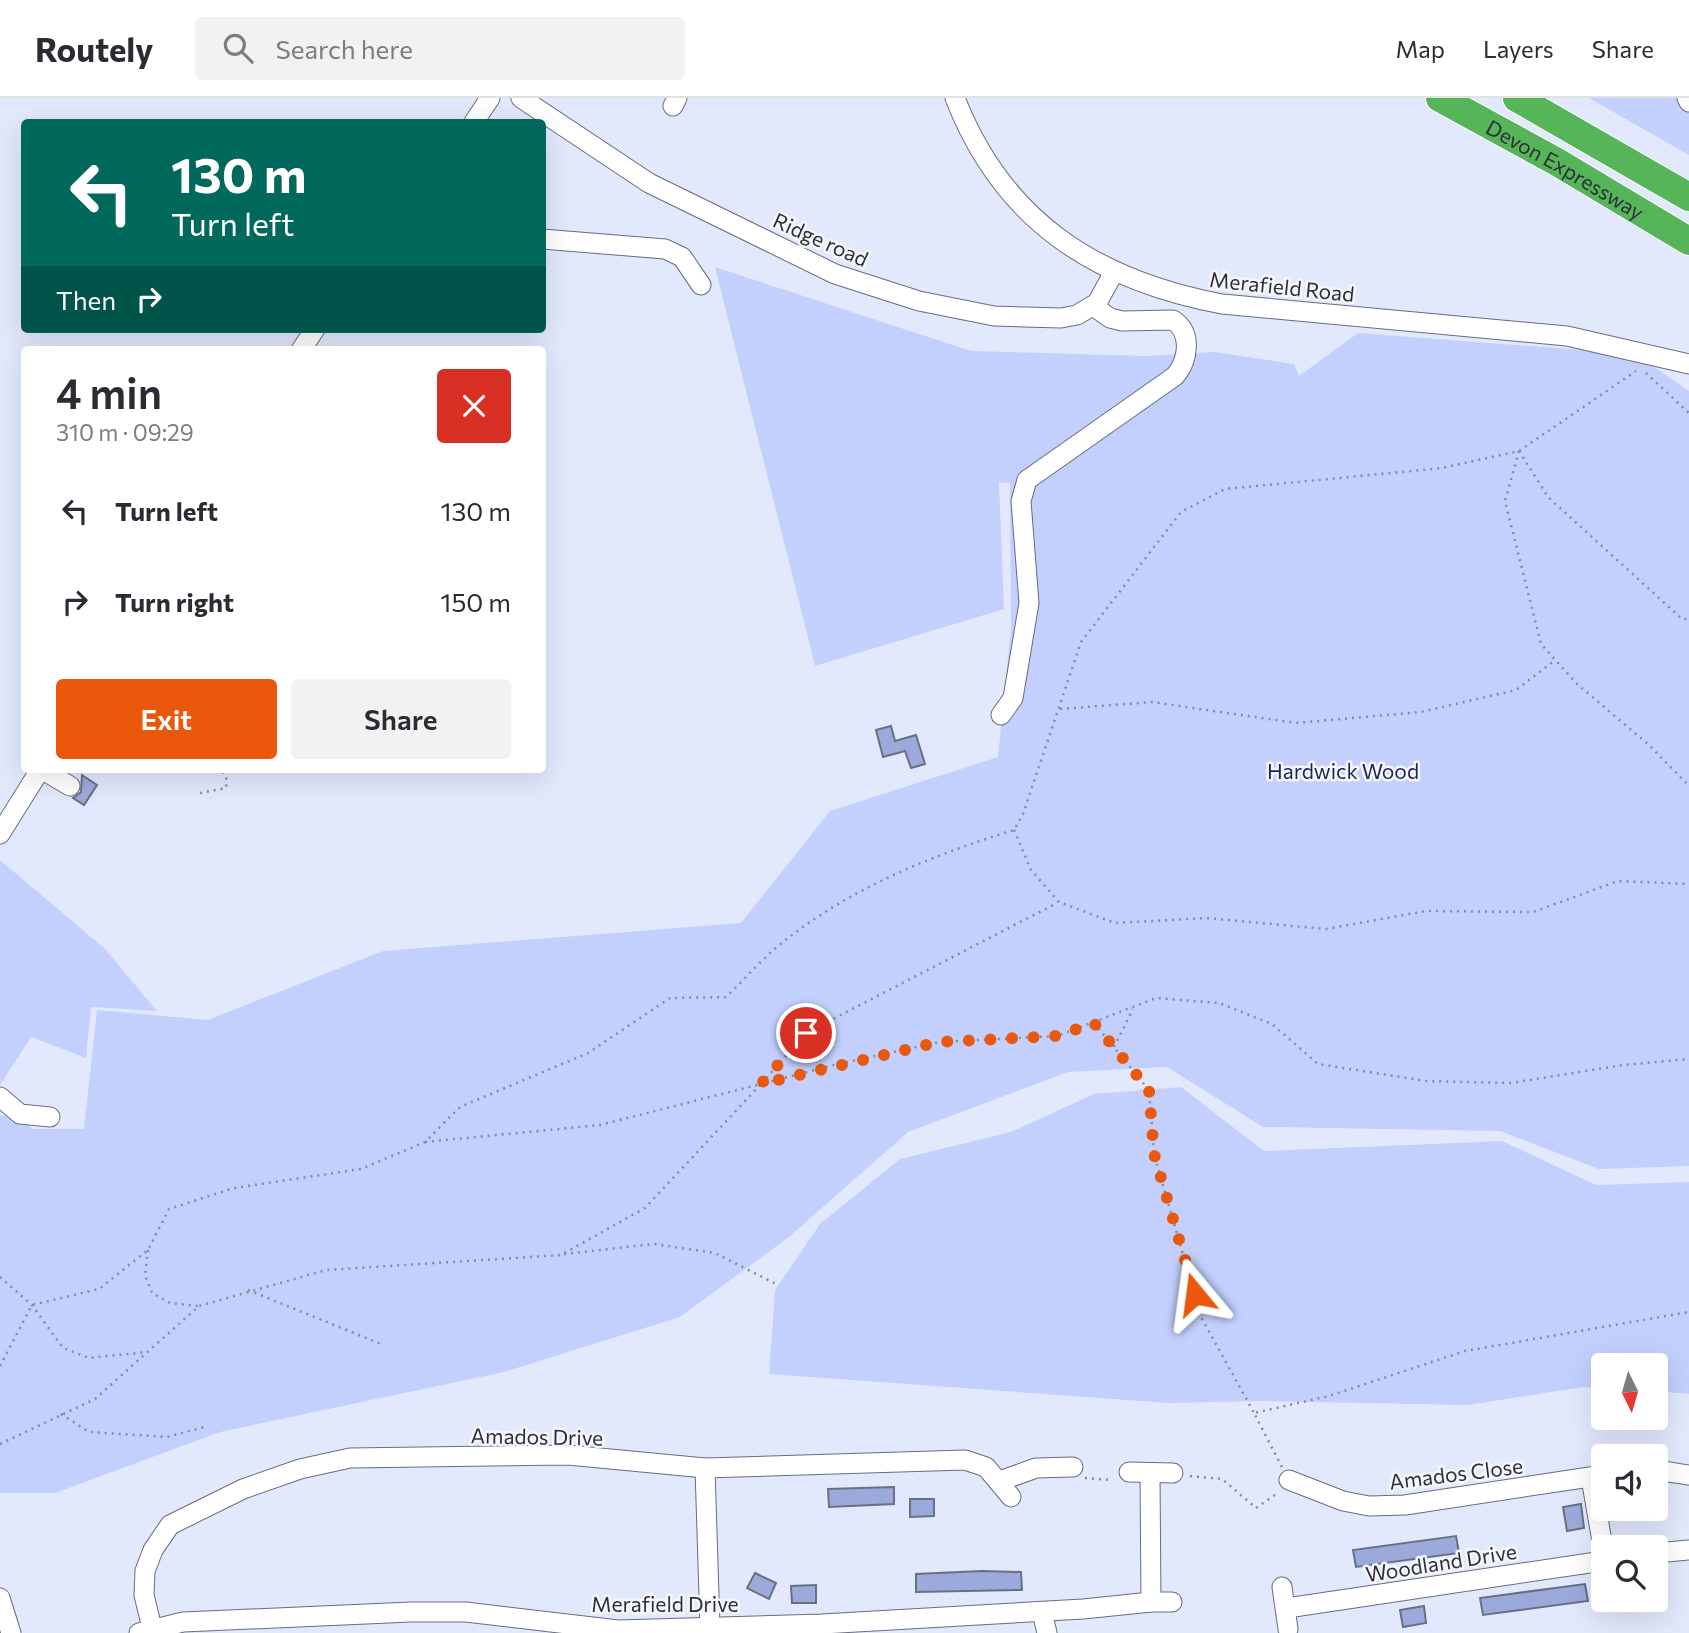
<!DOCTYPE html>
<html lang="en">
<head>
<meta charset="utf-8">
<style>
  body { margin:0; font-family:Commissioner,sans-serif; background:#f2f2f3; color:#2b2b33; height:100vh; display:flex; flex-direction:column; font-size:26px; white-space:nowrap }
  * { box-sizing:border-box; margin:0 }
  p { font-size:23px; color:#7c7c81 }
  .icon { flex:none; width:38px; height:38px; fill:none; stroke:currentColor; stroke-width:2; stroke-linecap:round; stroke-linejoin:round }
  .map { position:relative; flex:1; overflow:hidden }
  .side { position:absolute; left:21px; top:248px; width:525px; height:427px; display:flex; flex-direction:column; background:#fff; border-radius:7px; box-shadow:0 7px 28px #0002 }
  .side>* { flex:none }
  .top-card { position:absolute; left:21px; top:21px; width:525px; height:214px; border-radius:7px; box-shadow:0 7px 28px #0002; background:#00695c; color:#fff; overflow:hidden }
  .needle { width:46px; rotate:175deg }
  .buttons { position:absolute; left:1591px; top:1255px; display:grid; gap:14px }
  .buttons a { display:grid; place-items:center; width:77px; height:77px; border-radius:7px; background:#fff; box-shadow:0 7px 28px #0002; font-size:35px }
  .pin { position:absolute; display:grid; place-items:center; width:60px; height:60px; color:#fff; margin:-30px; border:4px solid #fff; border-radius:50%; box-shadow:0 2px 7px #0007 }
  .me { position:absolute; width:77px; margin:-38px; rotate:344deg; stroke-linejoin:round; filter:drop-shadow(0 0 5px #0008) }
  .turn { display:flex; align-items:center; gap:24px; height:147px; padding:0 35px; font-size:32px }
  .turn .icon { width:91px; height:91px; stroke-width:2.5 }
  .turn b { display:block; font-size:49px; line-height:60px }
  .then { display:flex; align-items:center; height:66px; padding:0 35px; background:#0003; gap:14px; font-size:26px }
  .round { display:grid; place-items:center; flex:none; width:74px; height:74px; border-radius:7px; background:#f2f2f3 }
  .summary { display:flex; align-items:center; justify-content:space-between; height:119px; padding:0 35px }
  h1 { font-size:42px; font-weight:600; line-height:52px }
  .cta { display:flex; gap:14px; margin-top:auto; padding:14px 35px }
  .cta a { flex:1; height:80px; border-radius:7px; background:#ea580c; color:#fff; font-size:28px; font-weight:600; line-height:80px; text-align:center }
  .cta a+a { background:#f2f2f3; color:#2b2b33 }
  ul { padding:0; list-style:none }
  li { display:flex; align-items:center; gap:21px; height:91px; padding:0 35px }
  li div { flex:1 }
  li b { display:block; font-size:26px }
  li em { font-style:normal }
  header { display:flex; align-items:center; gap:42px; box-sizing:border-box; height:98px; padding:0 35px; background:#fff; border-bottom:2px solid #e1e1e2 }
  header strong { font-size:33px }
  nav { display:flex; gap:38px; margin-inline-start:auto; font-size:24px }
  .search { width:490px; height:63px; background:#f2f2f3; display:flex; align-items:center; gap:18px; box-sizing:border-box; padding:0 24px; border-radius:7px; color:#7c7c81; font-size:26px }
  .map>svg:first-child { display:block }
  .green { fill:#c3d0fe }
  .building { fill:#9caadb; stroke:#696f84; stroke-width:2 }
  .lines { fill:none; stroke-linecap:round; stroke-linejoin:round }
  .minor-casing { stroke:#666c81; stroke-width:21 }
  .highway-casing { stroke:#fff; stroke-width:30 }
  .path { stroke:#868b99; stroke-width:2.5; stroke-dasharray:2 5; stroke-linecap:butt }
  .minor { stroke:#fff; stroke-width:19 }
  .highway { stroke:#55b558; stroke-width:28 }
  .route { stroke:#ea580c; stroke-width:12; stroke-dasharray:0 21.6 }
  .labels { text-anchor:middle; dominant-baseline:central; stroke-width:5; stroke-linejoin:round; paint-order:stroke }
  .street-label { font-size:21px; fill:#2d3039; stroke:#f6f7fc }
  .park-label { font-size:21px; fill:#1a235c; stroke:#f6f7fc }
</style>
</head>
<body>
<header>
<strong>Routely</strong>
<div class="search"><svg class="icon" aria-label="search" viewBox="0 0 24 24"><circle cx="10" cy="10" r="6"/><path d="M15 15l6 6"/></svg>Search here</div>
<nav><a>Map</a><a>Layers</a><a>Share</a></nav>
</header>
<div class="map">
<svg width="1689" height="1535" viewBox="0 0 1689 1535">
  <rect width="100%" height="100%" fill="#e3e9fd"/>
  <!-- green -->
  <g class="green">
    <polygon points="1589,0 1689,0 1689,57"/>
    <polygon points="715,169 971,253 1146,258 1215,254 1294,266 1299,278 1358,235 1635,256 1689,293 1689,1068 1599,1071 1500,1033 1263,1029 1167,969 1068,974 908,1034 789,1139 680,1219 504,1274 220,1334 55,1395 0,1395 0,1017 26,1022 32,1031 84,1031 97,912 208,922 383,853 741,825 830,713 998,659 1011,530 1010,385 999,384 1004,511 815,568"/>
    <polygon points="0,762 105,851 157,913 91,909 86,960 31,939 0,987"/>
    <polygon points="1181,989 1264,1053 1502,1043 1596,1087 1689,1084 1689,1296 1656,1293 1656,1267 1603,1267 1603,1290 1584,1289 1468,1307 1263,1303 1168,1305 769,1276 775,1192 820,1126 900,1061 1011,1034 1094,996"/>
  </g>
  <!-- building -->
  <g class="building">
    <polygon points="891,628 895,643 916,637 925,666 911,670 905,653 883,659 876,632"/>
    <polygon points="82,677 97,687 84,707 73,700 81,694"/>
    <polygon points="894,1389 894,1406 829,1409 828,1391"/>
    <polygon points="910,1401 934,1401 934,1418 910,1419"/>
    <polygon points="1581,1406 1584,1430 1567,1433 1563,1409"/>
    <polygon points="1456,1438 1459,1455 1356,1469 1353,1452"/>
    <polygon points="982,1473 1021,1474 1022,1492 916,1494 916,1476"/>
    <polygon points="755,1475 776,1485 769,1501 747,1490"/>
    <polygon points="1585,1486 1588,1503 1483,1517 1480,1500"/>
    <polygon points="816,1487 816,1505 792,1505 791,1488"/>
    <polygon points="1424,1508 1426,1525 1403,1529 1400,1512"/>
  </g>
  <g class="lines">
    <!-- minor casing -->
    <g class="minor-casing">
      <g id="minor">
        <polyline points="521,0 649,85 835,176 919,203 994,218 1061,220 1077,217 1097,205 1114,174"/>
        <path d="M955,0C1003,123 1095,182 1222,206L1567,238L1689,266"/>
        <polyline points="1687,0 1689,4"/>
        <polyline points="673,8 677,0"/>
        <polyline points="474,24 490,0"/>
        <polyline points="542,141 665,151 682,159 701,187"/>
        <polyline points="301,252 315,231"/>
        <path d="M1001,617L1013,600L1029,505L1021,403L1027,382L1175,278C1188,263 1193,235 1173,222L1122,223L1110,220L1093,208"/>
        <polyline points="43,672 70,688"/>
        <polyline points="0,736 40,672"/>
        <polyline points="0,999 20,1016 50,1019"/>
        <polyline points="705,1370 710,1530"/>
        <polyline points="1656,1372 1689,1377"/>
        <polyline points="1129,1374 1173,1375"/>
        <polyline points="1591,1380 1603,1449"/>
        <polyline points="1289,1382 1343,1403 1369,1408 1405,1407 1603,1377"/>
        <polyline points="1000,1383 1036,1370 1073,1369"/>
        <polyline points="1656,1455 1689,1452"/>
        <polyline points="1282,1489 1288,1531"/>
        <polyline points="0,1500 11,1535"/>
        <polyline points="1151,1504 1172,1504"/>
        <polyline points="1287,1510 1603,1463"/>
        <polyline points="1042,1514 1047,1535"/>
        <polyline points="152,1530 144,1497 145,1473 153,1452 170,1427 243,1391 300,1371 350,1360 568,1357 705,1370 965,1362 986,1369 1011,1399"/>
        <polyline points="139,1535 183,1524 411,1514 466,1514 618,1532 822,1526 1083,1511 1151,1504 1150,1375"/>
      </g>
    </g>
    <!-- highway casing -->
    <g class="highway-casing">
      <g id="highway">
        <path id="s1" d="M1440,0L1557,64L1689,143"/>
        <polyline points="1517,0 1689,99"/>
      </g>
    </g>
    <!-- path -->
    <g class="path">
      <polyline points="1646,275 1689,315"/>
      <polyline points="1519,353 1505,403 1541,546 1577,586 1649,647 1689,688"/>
      <polyline points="1519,353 1548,399 1682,521 1689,521"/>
      <polyline points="1060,611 1152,604 1296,625 1421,614 1516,592 1555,562"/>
      <polyline points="200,695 226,690 227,682 222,672"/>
      <polyline points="1014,732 1031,772 1059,804 1115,825 1206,820 1326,831 1426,813 1533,814 1618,783 1689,786"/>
      <polyline points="1094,925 1149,992 1154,1056 1201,1219 1254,1315"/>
      <polyline points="1114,949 1133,911"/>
      <polyline points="425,1044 600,1027 761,986 806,935 1057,805"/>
      <polyline points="148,1152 145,1177 152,1195 170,1205 199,1208"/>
      <polyline points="564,1156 654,1146 715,1155 778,1187"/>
      <polyline points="0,1179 32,1207 63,1250 89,1260 147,1254"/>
      <polyline points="248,1192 381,1246"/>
      <path d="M0,1268L32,1207L99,1191L148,1152L169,1111L234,1090L361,1071L425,1044L460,1009L588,955L670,900L726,899C747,879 768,854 792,837C858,787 936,756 1014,732L1023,716L1081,544L1181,414L1225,391L1442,370L1519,353L1636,273"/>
      <polyline points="61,1316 89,1334 167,1339 208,1328"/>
      <polyline points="0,1346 95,1301 199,1208 326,1172 561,1157 645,1110 761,986 834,967 939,944 1057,938 1156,900 1219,905 1272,926 1318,966 1426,983 1511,985 1623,967 1689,961"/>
      <polyline points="1282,1369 1254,1315 1329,1298 1465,1253 1689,1214"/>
      <polyline points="1190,1378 1222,1381 1256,1410 1279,1394"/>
      <polyline points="1085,1380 1113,1382"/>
    </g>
    <!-- minor -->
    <use href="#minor" class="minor"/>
    <!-- highway -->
    <use href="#highway" class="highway"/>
  </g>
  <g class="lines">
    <!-- route -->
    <polyline class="route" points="806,935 761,986 939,944 1057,938 1094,925 1149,992 1154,1056 1195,1196"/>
  </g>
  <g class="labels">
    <!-- street labels -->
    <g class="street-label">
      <text stroke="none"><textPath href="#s1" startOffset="144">Devon Expressway</textPath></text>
      <text transform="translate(821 141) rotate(24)">Ridge road</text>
      <text transform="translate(1282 188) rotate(6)">Merafield Road</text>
      <text transform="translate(537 1338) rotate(1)">Amados Drive</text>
      <text transform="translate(1456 1375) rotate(-7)">Amados Close</text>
      <text transform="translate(1441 1464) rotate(-9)">Woodland Drive</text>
      <text x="665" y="1505">Merafield Drive</text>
    </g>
    <!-- park labels -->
    <g class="park-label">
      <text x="1343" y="672">Hardwick Wood</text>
    </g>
  </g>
</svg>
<div class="buttons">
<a><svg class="needle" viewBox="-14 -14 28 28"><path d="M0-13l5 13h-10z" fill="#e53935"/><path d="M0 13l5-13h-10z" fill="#7c7c81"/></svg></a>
<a><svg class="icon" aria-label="sound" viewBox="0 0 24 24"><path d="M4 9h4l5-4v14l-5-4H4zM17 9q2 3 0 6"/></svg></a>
<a><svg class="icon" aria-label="search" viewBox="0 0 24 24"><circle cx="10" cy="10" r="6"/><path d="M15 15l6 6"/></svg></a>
</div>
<div class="pin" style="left:806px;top:935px;background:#d93025"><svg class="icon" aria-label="arrive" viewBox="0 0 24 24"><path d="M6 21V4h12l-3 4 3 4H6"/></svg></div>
<svg class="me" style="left:1195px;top:1196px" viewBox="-20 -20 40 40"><path d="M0-17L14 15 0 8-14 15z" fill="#ea580c" stroke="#fff" stroke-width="4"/></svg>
<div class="top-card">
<div class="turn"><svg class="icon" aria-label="left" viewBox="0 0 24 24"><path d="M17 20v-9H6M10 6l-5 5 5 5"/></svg><div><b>130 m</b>Turn left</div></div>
<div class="then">Then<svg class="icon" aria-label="right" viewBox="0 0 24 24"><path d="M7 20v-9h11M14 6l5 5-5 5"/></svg></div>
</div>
<section class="side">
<div class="summary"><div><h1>4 min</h1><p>310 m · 09:29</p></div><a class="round" style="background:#d93025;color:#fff"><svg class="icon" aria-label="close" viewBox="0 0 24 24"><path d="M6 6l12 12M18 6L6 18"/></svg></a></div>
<ul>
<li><svg class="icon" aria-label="left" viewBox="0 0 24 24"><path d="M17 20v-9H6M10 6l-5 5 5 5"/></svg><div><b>Turn left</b></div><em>130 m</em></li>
<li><svg class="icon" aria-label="right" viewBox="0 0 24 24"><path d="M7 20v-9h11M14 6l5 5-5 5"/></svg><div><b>Turn right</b></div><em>150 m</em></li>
</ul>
<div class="cta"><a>Exit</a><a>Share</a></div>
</section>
</div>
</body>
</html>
